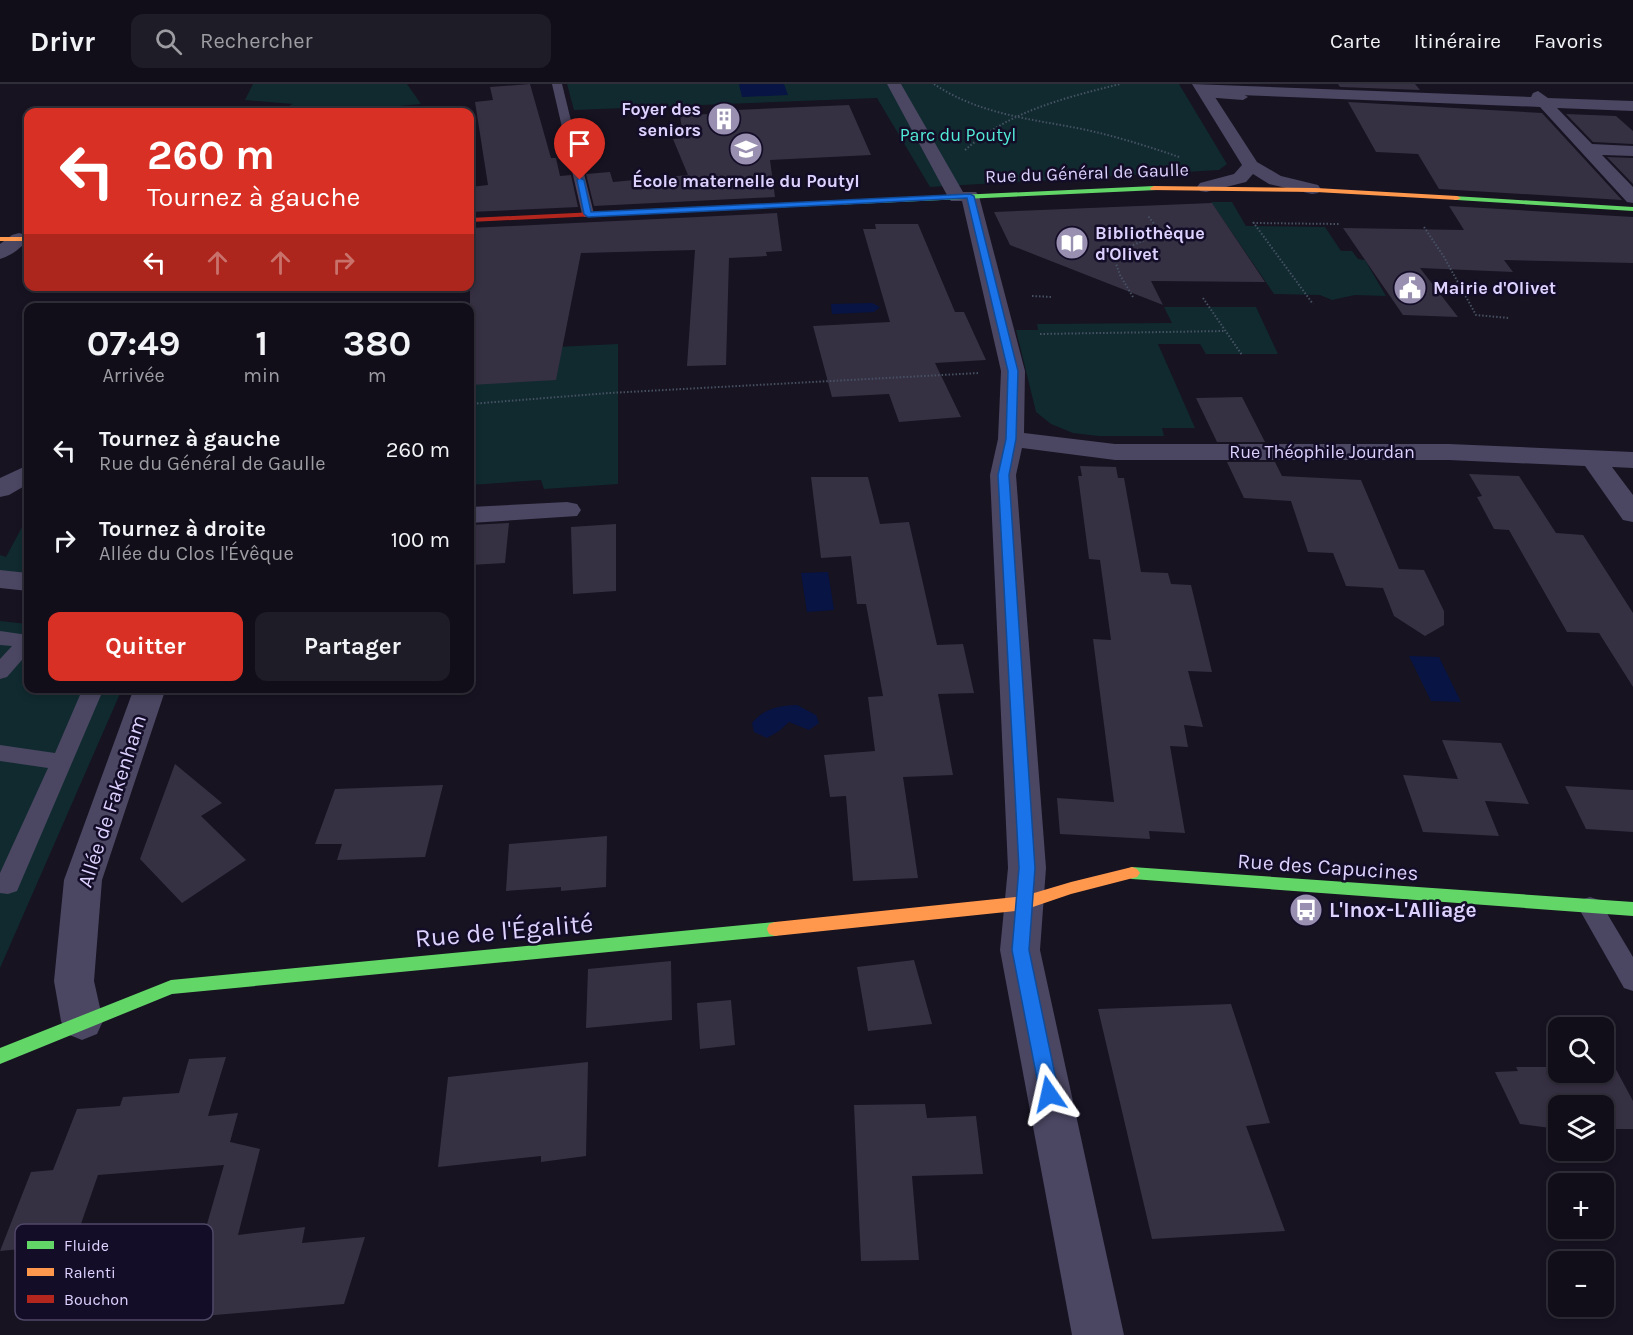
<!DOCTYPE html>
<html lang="fr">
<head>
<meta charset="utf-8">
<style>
  body { margin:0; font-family:Karla,sans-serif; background:#1e1c26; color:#f1f3f6; height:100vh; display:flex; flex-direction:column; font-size:22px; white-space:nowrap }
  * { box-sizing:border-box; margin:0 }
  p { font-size:20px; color:#9c9ca2 }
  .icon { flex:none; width:33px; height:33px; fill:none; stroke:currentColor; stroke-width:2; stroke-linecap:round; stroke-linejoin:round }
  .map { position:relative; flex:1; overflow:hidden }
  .panel { position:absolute; left:24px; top:219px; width:450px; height:390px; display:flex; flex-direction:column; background:#110e19; border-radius:12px; box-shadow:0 3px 9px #0003,0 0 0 2px #302e38 }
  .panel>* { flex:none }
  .guide { position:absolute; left:24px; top:24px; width:450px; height:183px; border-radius:12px; box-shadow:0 3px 9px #0003,0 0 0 2px #302e38; background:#d93025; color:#fff; overflow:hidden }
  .tools { position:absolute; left:1548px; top:933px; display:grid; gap:12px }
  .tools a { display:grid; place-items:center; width:66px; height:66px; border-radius:12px; background:#110e19; box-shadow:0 3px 9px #0003,0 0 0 2px #302e38; font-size:30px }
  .pin { position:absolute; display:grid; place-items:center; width:51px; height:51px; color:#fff; margin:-62px -26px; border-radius:50% 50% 50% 0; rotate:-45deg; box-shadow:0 0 6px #0007 }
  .pin .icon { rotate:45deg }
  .me { position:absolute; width:66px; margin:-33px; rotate:349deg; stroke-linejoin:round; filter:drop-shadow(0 0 4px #0008) }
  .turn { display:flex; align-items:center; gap:21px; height:126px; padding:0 24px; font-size:27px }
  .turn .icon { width:78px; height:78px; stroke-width:2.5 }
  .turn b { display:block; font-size:42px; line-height:51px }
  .lanes { display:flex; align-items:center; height:57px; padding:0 24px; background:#0003; justify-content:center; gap:30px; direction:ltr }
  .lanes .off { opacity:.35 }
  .eta { display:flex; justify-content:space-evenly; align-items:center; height:102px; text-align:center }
  .eta b { font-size:36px; font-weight:700; line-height:42px }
  .button { display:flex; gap:12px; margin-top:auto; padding:12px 24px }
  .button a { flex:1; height:69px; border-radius:12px; background:#d93025; color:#fff; font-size:24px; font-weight:700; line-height:69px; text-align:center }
  .button a+a { background:#1e1c26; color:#f1f3f6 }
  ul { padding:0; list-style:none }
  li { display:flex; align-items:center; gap:18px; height:90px; padding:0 24px }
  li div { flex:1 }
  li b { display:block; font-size:22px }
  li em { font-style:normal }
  header { display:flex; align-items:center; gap:36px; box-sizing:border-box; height:84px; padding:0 30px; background:#110e19; border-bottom:2px solid #302e38 }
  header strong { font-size:28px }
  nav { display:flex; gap:33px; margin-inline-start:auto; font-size:21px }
  .search { width:420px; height:54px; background:#1e1c26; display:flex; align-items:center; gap:15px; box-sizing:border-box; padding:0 21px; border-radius:12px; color:#9c9ca2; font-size:22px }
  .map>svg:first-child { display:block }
  .green { fill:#102a2f }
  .water { fill:#071444 }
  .building { fill:#363043 }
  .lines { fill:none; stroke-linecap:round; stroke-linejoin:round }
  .path { stroke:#465264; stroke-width:2; stroke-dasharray:1.5 2; stroke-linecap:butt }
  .lane { fill:#4b4662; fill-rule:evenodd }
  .street { fill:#4b4662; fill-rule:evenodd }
  .fast { fill:#63d668; fill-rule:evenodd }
  .slow { fill:#ff974d; fill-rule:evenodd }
  .jam { fill:#b3261e; fill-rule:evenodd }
  .route { fill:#1a73e8; stroke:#114b97; stroke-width:1.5 }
  .labels { text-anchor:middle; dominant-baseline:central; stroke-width:5; stroke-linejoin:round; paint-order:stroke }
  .far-poi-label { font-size:18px; font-weight:bold; fill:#ddd2ff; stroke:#140d27; text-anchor:start }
  .far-park-label { font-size:18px; fill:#52ebd9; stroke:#140d27 }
  .far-street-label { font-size:18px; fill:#ddd2ff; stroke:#140d27 }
  .street-label { font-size:21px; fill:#ddd2ff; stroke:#140d27 }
  .poi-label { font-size:21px; font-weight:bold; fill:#ddd2ff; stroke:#140d27; text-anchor:start }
  .near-street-label { font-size:26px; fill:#ddd2ff; stroke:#140d27 }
  .key { fill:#140d27; stroke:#504868; stroke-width:1.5 }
  .key-label { font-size:16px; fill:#ddd2ff }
</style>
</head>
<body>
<header>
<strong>Drivr</strong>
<div class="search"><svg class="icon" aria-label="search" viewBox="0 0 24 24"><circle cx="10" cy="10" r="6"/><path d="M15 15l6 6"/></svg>Rechercher</div>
<nav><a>Carte</a><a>Itinéraire</a><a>Favoris</a></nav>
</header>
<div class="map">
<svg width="1633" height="1251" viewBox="0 0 1633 1251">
  <rect width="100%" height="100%" fill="#171321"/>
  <!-- green -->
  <g class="green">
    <polygon points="253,0 407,0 421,20 367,25 363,28 276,28 293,20 245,16"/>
    <polygon points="567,0 1179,0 1227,80 1219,86 930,103 877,14 574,26"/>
    <polygon points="1211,118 1232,118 1246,142 1325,143 1341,167 1352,167 1358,175 1365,176 1386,212 1355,211 1332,216 1320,211 1274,210"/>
    <polygon points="1164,223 1256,223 1278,270 1206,270 1200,260 1158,260 1195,344 1162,344 1164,352 1099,352 1073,349 1051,340 1036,328 1016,246 1038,246 1037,240 1172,239"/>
    <polygon points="618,260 618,400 544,405 541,396 470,401 470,267"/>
    <polygon points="28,432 28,491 0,487 0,471 6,473"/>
    <polygon points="0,537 28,540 28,604 122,605 0,884"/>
  </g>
  <!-- water -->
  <g class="water">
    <polygon points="739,0 784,0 788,11 742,13"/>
    <polygon points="872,219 880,223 874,228 832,230 831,220"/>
    <polygon points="828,488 834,526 807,528 801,489"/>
    <polygon points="1409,572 1439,573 1461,618 1431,617"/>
    <path d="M797,621L816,631L819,639L809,646L789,638L779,647L767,654L754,648L752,639C765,624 778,622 797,621Z"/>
  </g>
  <!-- building -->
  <g class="building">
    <polygon points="530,0 551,74 556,74 560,92 571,91 578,123 470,128 470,103 488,101 475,18 493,16 490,3"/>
    <polygon points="1338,0 1415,0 1420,6 1340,3"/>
    <polygon points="1348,18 1542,29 1622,116 1439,105 1418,70 1376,68"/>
    <polygon points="849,21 871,71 770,76 775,113 594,122 586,90 610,88 613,98 688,91 673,55 683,54 680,31 713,30 712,27"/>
    <polygon points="1566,30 1616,32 1633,47 1633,60 1593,58"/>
    <polygon points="1607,73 1633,74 1633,100"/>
    <polygon points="1212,119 1265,198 1151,197 1163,221 1010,161 994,128"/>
    <polygon points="1449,122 1633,133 1633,179 1504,176 1513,188 1420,184 1458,233 1403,231 1343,144 1464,146"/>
    <polygon points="777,129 782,167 766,168 767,172 729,174 726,281 687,282 695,166 581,169 556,296 470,301 470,144"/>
    <polygon points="875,140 918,140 955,228 964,228 986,276 935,279 961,333 899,338 889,310 832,313 813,242 890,238 863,145 876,145"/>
    <polygon points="1242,313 1265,358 1217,358 1196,314"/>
    <polygon points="1227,378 1275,378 1282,392 1361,396 1399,485 1424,486 1444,527 1444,541 1425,552 1394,532 1383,504 1346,502 1333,469 1308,468 1291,417 1244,414"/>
    <polygon points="1080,382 1116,383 1118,394 1124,394 1141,488 1168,489 1171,500 1191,501 1212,588 1188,587 1203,643 1184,641 1188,663 1170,662 1185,749 1149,747 1150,755 1060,750 1057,714 1114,718 1093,555 1111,556 1100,476 1089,475 1078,392 1082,392"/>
    <polygon points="1469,390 1519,392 1556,449 1583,451 1633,529 1633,603 1599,549 1567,548 1509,446 1494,445 1477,413 1482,412"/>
    <polygon points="811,393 868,393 880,440 909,438 937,561 963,560 974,609 938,610 953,691 903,693 918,794 853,797 846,712 830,713 824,671 875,667 868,613 883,612 866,520 857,520 851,472 821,474"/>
    <polygon points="509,439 505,479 470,481 470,441"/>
    <polygon points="616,440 616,507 573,510 571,443"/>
    <polygon points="1442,656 1501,659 1529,720 1485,717 1499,752 1423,748 1403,691 1458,695"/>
    <polygon points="175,680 222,719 201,732 246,776 182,819 140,775"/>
    <polygon points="443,701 425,773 337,776 342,760 315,760 335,705"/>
    <polygon points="1565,702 1633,706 1633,748 1586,745"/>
    <polygon points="607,752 606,803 561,807 561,803 506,807 509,760"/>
    <polygon points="914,876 932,940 868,947 857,883"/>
    <polygon points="671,877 672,936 586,944 588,885"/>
    <polygon points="731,916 735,961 700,965 697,919"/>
    <polygon points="1231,920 1270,1039 1246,1042 1285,1147 1152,1155 1098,925"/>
    <polygon points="226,973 208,1032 238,1029 230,1058 260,1065 238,1151 305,1143 302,1159 365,1153 344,1220 180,1234 224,1081 98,1091 74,1160 0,1167 31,1088 53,1086 77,1025 120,1022 123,1013 179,1009 189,975"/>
    <polygon points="1546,975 1558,975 1558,988 1604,988 1604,976 1611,976 1633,1017 1633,1045 1604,1045 1604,1022 1558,1022 1558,1045 1520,1040 1495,988 1518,987 1516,983 1550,983"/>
    <polygon points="588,978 586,1072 541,1078 541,1072 438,1083 448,993"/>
    <polygon points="925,1020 927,1034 976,1032 983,1090 912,1092 919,1176 861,1177 854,1021"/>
  </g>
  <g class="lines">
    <!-- path -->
    <g class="path">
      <path d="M934,0C978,30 1031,35 1082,45C1115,52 1147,62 1179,73"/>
      <path d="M965,66C1010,27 1064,14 1120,0"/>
      <polyline points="1253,138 1313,220"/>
      <polyline points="1253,139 1339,140"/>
      <polyline points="1424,143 1444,173 1476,231 1509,234"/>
      <polyline points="1032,212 1052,213"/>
      <polyline points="1133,213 1120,191 1114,174 1133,161 1157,151 1155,141 1148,132"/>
      <polyline points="1203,214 1242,271"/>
      <polyline points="1040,250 1225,247"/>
      <polyline points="470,320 609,309 979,289"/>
    </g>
    <!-- lane -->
    <g class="lane">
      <polygon points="552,0 562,0 594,130 592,133 584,133 582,130"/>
      <polygon points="1206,8 1243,10 1248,13 1243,16 1203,13 1203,9"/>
      <polygon points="0,547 28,551 28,569 7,593 0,595 0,575 12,562 0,561"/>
      <polygon points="83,604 104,604 17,807 8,810 0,809 0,789 48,684 0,677 0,661 55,669"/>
      <polygon points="1590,813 1599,816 1633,873 1633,907 1624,904 1578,823 1581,816"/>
    </g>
    <!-- street -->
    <g class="street">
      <polygon points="887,0 901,0 963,108 976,108 979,112 1025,287 1024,349 1115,360 1449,360 1633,368 1633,384 1612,383 1633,411 1633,438 1623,436 1585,382 1449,376 1115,376 1022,364 1016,391 1046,784 1040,866 1124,1251 1072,1251 1000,866 1008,784 990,391 998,355 1001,287 962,117 951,117 948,113"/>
      <polygon points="1192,0 1531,13 1533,9 1538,7 1548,14 1633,17 1633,27 1557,24 1592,60 1633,62 1633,72 1602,71 1633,103 1633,119 1627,118 1540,23 1213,10 1257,78 1281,92 1318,101 1321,105 1318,109 1312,110 1269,100 1253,90 1246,98 1206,108 1200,107 1197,103 1200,99 1234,90 1242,81"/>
      <path d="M19,149L26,151L28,155C22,164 10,172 0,175V160L12,151Z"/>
      <polygon points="28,381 28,400 9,411 0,413 0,394"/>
      <polygon points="567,418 577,420 581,426 577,432 470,439 470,423"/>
      <polygon points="0,486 28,489 28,507 0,504"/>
      <polygon points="134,604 166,604 102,796 94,897 103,937 97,950 82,956 67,950 61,937 54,897 64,796"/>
    </g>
    <!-- fast -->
    <g class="fast">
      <polygon points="1154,102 1158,104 1157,106 678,128 674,126 678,124"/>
      <polygon points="1454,112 1633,123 1633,127 1457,116 1454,116"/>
      <polygon points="1132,783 1633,818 1633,832 1132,795 1127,793 1124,789 1127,785"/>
      <polygon points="775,838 781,840 783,845 781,850 775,852 172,910 0,980 0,964 171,896"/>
    </g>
    <!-- slow -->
    <g class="slow">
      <polygon points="1154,102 1316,104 1457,112 1461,114 1457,116 1316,108 1151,106 1150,104"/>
      <rect x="0" y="153" width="28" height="4"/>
      <polygon points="1132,783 1137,785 1140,789 1137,793 1071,810 1024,826 775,852 769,850 767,845 769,840 775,838 1024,812 1071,798"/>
    </g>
    <!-- jam -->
    <polygon class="jam" points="678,124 681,124 681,128 470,138 470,134"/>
  </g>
  <!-- route -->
  <polygon class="route" points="580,94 584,96 591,128 970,110 974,112 1018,287 1016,355 1009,391 1035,784 1029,866 1059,1010 1056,1016 1049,1019 1043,1016 1040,1010 1012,866 1019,784 998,391 1006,355 1008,287 967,114 588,133 584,130 577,96"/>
  <!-- icons -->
  <defs>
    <g id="building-disc" transform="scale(1.725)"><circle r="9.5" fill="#988fb1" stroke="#140d27"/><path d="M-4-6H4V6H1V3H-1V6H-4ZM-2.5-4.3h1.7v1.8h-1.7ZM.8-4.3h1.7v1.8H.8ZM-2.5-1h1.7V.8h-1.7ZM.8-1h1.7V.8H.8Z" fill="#fff"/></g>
    <g id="school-disc" transform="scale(1.725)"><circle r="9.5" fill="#988fb1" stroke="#140d27"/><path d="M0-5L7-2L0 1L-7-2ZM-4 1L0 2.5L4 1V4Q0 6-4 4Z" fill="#fff"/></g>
    <g id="library-disc" transform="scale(1.725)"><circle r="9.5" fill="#988fb1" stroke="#140d27"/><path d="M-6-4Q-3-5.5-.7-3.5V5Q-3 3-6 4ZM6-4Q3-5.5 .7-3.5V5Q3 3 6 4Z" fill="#fff"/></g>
    <g id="civic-disc" transform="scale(1.725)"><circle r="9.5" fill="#988fb1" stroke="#140d27"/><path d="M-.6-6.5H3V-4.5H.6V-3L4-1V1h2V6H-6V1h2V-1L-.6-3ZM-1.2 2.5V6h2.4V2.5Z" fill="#fff"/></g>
    <g id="bus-disc" transform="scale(1.725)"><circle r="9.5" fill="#988fb1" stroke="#140d27"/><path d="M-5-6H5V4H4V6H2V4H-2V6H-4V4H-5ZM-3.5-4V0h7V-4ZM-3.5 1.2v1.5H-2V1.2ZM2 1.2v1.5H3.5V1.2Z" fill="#fff"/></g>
  </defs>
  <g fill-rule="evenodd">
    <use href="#building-disc" x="724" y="35"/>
    <use href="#school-disc" x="746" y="65"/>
    <use href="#library-disc" x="1072" y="159"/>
    <use href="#civic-disc" x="1410" y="204"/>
    <use href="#bus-disc" x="1306" y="826"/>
  </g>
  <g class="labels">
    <!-- far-poi labels -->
    <g class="far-poi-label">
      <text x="701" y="25" text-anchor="end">Foyer des<tspan x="701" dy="21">seniors</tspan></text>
      <text x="746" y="97" text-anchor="middle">École maternelle du Poutyl</text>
      <text x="1095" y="149">Bibliothèque<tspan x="1095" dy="21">d'Olivet</tspan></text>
      <text x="1433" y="204">Mairie d'Olivet</text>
    </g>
    <!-- far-park labels -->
    <g class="far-park-label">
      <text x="958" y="51">Parc du Poutyl</text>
    </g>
    <!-- far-street labels -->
    <g class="far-street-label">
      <text transform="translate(1087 89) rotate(-2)">Rue du Général de Gaulle</text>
      <text x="1322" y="368">Rue Théophile Jourdan</text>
    </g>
    <!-- street labels -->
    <g class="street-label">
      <text transform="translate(112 717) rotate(-72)">Allée de Fakenham</text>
      <text transform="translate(1328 783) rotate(4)">Rue des Capucines</text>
    </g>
    <!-- poi labels -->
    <g class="poi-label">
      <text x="1329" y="826">L'Inox-L'Alliage</text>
    </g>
    <!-- near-street labels -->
    <g class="near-street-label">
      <text transform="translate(504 847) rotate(-5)">Rue de l'Égalité</text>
    </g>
  </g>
  <!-- legend -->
  <rect x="15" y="1140" width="198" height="96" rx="9" class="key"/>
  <rect x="27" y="1157" width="27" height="8" fill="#63d668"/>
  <rect x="27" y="1184" width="27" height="8" fill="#ff974d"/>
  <rect x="27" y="1211" width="27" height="8" fill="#b3261e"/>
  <g class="key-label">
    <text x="64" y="1167">Fluide</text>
    <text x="64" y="1194">Ralenti</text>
    <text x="64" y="1221">Bouchon</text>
  </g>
</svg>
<div class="tools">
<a><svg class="icon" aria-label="search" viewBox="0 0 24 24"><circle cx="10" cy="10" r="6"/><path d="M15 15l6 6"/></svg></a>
<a><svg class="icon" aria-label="layers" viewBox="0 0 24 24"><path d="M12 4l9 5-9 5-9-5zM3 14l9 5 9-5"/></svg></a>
<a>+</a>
<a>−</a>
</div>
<div class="pin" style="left:580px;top:96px;background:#d93025"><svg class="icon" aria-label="arrive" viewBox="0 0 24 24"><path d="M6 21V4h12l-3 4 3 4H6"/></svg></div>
<svg class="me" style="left:1049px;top:1010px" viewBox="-20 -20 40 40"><path d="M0-17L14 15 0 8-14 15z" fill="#1a73e8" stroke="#fff" stroke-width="4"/></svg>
<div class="guide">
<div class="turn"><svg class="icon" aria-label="left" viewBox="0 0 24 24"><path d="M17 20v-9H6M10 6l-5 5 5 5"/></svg><div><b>260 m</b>Tournez à gauche</div></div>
<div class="lanes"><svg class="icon" aria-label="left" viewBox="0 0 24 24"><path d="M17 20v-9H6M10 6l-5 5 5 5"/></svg><svg class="icon off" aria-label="ahead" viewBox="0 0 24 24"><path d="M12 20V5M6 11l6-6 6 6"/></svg><svg class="icon off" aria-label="ahead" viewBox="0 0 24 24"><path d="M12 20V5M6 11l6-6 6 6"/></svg><svg class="icon off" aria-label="right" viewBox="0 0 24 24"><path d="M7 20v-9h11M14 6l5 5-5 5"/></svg></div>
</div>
<section class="panel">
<div class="eta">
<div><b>07:49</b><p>Arrivée</p></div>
<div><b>1</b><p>min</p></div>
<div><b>380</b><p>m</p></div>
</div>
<ul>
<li><svg class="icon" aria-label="left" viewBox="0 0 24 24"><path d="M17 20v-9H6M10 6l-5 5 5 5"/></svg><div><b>Tournez à gauche</b><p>Rue du Général de Gaulle</p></div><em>260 m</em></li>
<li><svg class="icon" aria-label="right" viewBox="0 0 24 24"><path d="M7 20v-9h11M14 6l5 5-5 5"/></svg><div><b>Tournez à droite</b><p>Allée du Clos l'Évêque</p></div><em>100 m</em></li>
</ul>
<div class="button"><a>Quitter</a><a>Partager</a></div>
</section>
</div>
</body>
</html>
